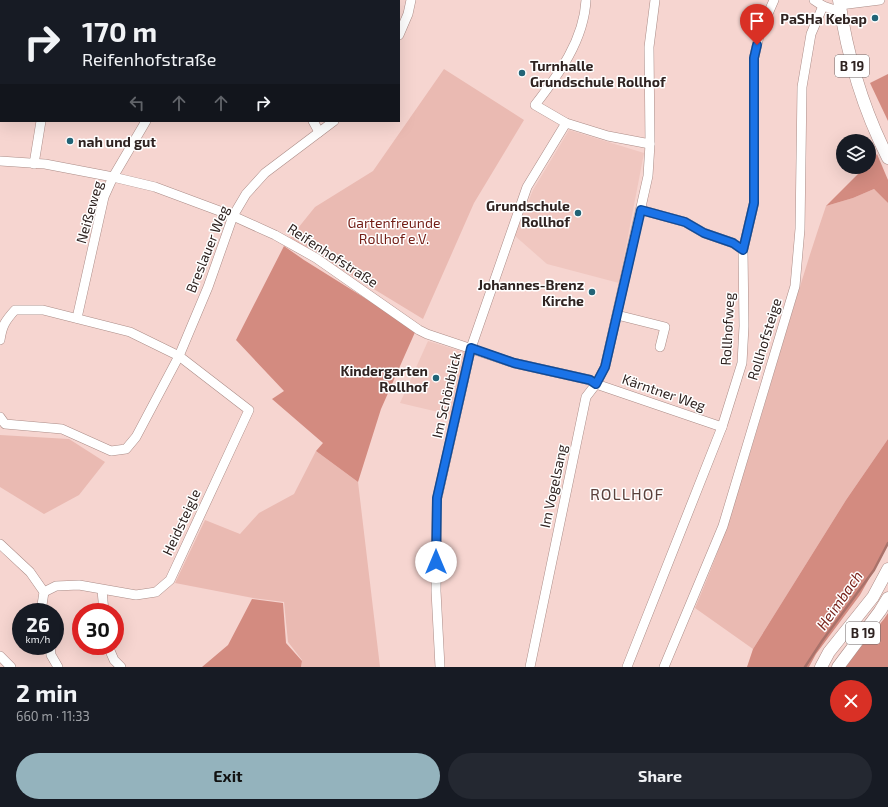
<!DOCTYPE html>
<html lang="en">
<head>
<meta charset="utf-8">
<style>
  body { margin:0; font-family:"Exo 2",sans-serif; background:#242831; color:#f1f3f6; height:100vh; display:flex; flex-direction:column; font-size:15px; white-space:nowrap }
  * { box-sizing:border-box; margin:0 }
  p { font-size:13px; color:#9ea1a6 }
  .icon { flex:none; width:22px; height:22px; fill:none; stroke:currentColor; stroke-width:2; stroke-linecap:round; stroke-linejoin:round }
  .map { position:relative; height:667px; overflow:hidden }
  .drawer { display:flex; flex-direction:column; background:#171b24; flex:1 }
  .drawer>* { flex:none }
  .guide { position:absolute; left:0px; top:0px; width:400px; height:122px; box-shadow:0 4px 16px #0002; background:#171b24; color:#f1f3f6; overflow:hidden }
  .buttons { position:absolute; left:836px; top:134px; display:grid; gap:8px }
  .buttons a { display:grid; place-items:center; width:40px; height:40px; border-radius:50%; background:#171b24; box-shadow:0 4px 16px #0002; font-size:20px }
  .speed { position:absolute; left:12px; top:603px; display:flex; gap:8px; font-size:20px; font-weight:700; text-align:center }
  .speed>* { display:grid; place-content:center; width:52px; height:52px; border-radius:50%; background:#171b24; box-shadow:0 4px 16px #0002; line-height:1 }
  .speed small { font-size:10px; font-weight:400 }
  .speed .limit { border:6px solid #d22; background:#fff; color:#111 }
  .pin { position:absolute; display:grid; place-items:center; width:34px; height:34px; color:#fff; margin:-41px -17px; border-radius:50% 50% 50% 0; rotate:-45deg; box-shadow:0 0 4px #0007 }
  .pin .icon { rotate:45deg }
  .me { position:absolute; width:44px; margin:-22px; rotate:0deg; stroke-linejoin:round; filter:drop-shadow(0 0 3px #0008) }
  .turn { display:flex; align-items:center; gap:14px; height:84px; padding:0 16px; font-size:18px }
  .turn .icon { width:52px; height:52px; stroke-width:2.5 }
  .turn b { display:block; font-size:28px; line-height:34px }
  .lanes { display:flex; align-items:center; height:38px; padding:0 16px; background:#0003; justify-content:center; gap:20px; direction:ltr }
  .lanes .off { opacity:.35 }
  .round { display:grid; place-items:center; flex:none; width:42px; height:42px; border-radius:21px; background:#242831 }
  .summary { display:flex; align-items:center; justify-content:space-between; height:68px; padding:0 16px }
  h1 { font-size:24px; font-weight:700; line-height:30px }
  .action { display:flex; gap:8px; margin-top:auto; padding:8px 16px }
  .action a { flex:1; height:46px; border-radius:24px; background:#94b3bd; color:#111; font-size:16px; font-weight:700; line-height:46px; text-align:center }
  .action a+a { background:#242831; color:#f1f3f6 }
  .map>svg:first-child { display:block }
  .built { fill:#f0c7c0 }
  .green { fill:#eabab2 }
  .forest { fill:#d38b80 }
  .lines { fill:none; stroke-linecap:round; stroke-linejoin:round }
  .stream { stroke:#a9726a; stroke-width:2.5 }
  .minor-casing { stroke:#ab8c87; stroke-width:10 }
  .major-casing { stroke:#ab8c87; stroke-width:13 }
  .minor { stroke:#fff; stroke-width:9 }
  .major { stroke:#fff; stroke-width:12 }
  .route-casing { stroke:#114b97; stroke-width:10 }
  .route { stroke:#1a73e8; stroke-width:7 }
  .poi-dot { fill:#226477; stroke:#fff; stroke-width:1.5 }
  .labels { text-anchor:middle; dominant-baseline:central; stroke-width:3; stroke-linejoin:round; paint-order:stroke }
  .shield { fill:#fff; stroke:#6d6564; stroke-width:1 }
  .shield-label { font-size:13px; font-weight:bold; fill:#2f2321 }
  .poi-label { font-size:14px; font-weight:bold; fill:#2f2321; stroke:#fff; text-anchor:end }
  .street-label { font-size:14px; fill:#2f2321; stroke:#fff }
  .park-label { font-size:14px; fill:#731e16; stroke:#fff }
  .water-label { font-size:15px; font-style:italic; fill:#79241c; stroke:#fff }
  .quarter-label { font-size:16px; letter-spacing:1px; fill:#5b413c; stroke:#fff }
</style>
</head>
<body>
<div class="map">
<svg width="888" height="667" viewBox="0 0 888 667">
  <rect width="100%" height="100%" fill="#f6d5d0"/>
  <!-- built -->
  <g class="built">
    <polygon points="569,130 644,153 619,283 547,264 514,235 533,190"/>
    <polygon points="428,341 467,353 451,415 400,403"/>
  </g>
  <!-- green -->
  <g class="green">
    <polygon points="444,69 524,120 474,203 423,319 290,238 315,207 373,171"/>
    <path d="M874,189L888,203V439L846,500L753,649L695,608C704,586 713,565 721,543C759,432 788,317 826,206L853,198Z"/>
    <polygon points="0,435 69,439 105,462 79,495 44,514 0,487"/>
    <polygon points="316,451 358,482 380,667 301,667 302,660 288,642 284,602 253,598 175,583 205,520 240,534 259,513 294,494"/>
  </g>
  <!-- forest -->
  <g class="forest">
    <polygon points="888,74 888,121 870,83"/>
    <polygon points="877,154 888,180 888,203 874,189 853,198 826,206 865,167 869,167 869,163"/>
    <polygon points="284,246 304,260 416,330 381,409 358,482 316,451 323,443 272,399 284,391 236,340"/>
    <polygon points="888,439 888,545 860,595 816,654 809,667 747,667 753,649 846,500"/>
    <polygon points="252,599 283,603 286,643 302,661 301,667 202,667 228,645"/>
    <polygon points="888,613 888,667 844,667 884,619"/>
  </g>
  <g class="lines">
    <!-- stream -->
    <polyline class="stream" points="805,667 822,641 874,570 888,543"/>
    <!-- minor casing -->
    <g class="minor-casing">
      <g id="minor">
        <path d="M586,0C584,40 559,74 535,105L566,123L608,136L650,144"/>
        <polyline points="814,0 823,6 841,12"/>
        <polyline points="203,1 204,0"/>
        <polyline points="307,1 307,0"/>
        <polyline points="840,5 880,0"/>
        <polyline points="399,35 408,14 411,0"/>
        <polyline points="313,121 319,132"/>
        <polyline points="0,161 45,164 113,177 155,187 233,216 275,235 316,258 419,330 427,334 514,363 590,380 596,384 722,427"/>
        <polyline points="34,164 41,121"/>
        <polyline points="641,210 685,222 704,233 733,243 743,250"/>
        <polyline points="617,315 665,327 660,347"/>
        <polyline points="77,318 104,197 113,177 146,121"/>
        <path d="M0,340C2,326 5,321 15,310H43L130,332L179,356L249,410L170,580L156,592L136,595L79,585L56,586L44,592"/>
        <polyline points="0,417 5,424 62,429 111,451 126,449 136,437 179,356 208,287 233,216 246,194 265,173 334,121"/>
        <polyline points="0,544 30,572 44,592 42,605 44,612"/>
        <polyline points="102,590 104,612"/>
        <polyline points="50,646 51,655 58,667"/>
        <polyline points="108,646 114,660 121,667"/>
        <polyline points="0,656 11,667"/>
        <polyline points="440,667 436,591 437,499 471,348 527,187 566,123"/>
        <polyline points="530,667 586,397 596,384 605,367 648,176 650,144 649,47 655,0"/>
        <polyline points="627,667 722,427 742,363 744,326 743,250 754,203 754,58 760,32 774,0"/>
        <polyline points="664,667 723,526 795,286 800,229 802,87 811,34 823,6"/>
      </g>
    </g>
    <!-- major casing -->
    <g class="major-casing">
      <g id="major">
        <path d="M839,0C847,54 863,109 888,158"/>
        <polyline points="821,667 829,652 873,597 888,569"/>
        <polyline points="838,667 880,611 888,598"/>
      </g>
    </g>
    <!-- minor -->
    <use href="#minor" class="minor"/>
    <!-- major -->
    <use href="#major" class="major"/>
  </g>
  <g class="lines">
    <!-- route casing -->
    <g class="route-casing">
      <polyline id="route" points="436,562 437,498 471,348 514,363 590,380 596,384 605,367 641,210 685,222 704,233 733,243 743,250 754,203 754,58 757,45"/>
    </g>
    <!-- route -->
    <use href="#route" class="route"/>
  </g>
  <!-- markers -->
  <g class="poi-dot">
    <circle cx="875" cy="18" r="4"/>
    <circle cx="522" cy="73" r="4"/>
    <circle cx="70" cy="141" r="4"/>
    <circle cx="578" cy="213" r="4"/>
    <circle cx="592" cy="292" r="4"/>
    <circle cx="436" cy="378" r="4"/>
  </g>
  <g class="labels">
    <!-- shield labels -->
    <g class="shield">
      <rect x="835" y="55" width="34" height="22" rx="3"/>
      <rect x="846" y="622" width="34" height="22" rx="3"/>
    </g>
    <g class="shield-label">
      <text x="852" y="66">B 19</text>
      <text x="863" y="633">B 19</text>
    </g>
    <!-- poi labels -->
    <g class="poi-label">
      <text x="867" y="18">PaSHa Kebap</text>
      <text x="530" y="65" text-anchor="start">Turnhalle<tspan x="530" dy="16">Grundschule Rollhof</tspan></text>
      <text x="78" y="141" text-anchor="start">nah und gut</text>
      <text x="570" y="205">Grundschule<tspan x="570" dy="16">Rollhof</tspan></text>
      <text x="584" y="284">Johannes-Brenz<tspan x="584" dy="16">Kirche</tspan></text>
      <text x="428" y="370">Kindergarten<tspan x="428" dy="16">Rollhof</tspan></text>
    </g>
    <!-- street labels -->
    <g class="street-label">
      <text transform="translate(89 212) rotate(-74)">Neißeweg</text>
      <text transform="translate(207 249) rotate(-68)">Breslauer Weg</text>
      <text transform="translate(333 255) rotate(33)">Reifenhofstraße</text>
      <text transform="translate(727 329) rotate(-87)">Rollhofweg</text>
      <text transform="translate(764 339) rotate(-73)">Rollhofsteige</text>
      <text transform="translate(664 392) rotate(19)">Kärntner Weg</text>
      <text transform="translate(446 395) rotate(-77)">Im Schönblick</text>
      <text transform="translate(553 486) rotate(-78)">Im Vogelsang</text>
      <text transform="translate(181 522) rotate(-65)">Heidsteigle</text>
    </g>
    <!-- park labels -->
    <g class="park-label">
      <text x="394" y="222">Gartenfreunde<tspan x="394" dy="16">Rollhof e.V.</tspan></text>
    </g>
    <!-- water labels -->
    <g class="water-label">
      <text transform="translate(839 600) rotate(-55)">Heimbach</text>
    </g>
    <!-- quarter labels -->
    <g class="quarter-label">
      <text x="627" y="493">ROLLHOF</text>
    </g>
  </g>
</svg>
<div class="buttons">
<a><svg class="icon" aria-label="layers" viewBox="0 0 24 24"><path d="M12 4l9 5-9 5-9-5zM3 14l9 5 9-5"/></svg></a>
</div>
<div class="speed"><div>26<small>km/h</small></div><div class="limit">30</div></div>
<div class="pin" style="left:757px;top:45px;background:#d93025"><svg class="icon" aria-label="arrive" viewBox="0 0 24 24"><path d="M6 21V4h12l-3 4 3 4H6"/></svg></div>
<svg class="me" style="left:436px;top:562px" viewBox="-20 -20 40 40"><circle r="19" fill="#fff"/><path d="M0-13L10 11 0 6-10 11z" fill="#1a73e8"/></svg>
<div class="guide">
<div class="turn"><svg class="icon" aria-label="right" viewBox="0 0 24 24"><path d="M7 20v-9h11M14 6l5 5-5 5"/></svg><div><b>170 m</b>Reifenhofstraße</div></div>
<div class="lanes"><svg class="icon off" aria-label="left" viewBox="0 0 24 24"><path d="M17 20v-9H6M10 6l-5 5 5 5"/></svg><svg class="icon off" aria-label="ahead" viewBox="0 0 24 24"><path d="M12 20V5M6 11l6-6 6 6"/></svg><svg class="icon off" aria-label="ahead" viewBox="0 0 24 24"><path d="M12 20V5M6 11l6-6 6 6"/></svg><svg class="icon" aria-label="right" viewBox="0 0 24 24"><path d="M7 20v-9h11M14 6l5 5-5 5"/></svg></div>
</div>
</div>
<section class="drawer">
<div class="summary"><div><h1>2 min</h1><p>660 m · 11:33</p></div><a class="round" style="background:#d93025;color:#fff"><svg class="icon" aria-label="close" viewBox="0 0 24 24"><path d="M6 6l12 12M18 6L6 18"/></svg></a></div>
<div class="action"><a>Exit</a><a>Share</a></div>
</section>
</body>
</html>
